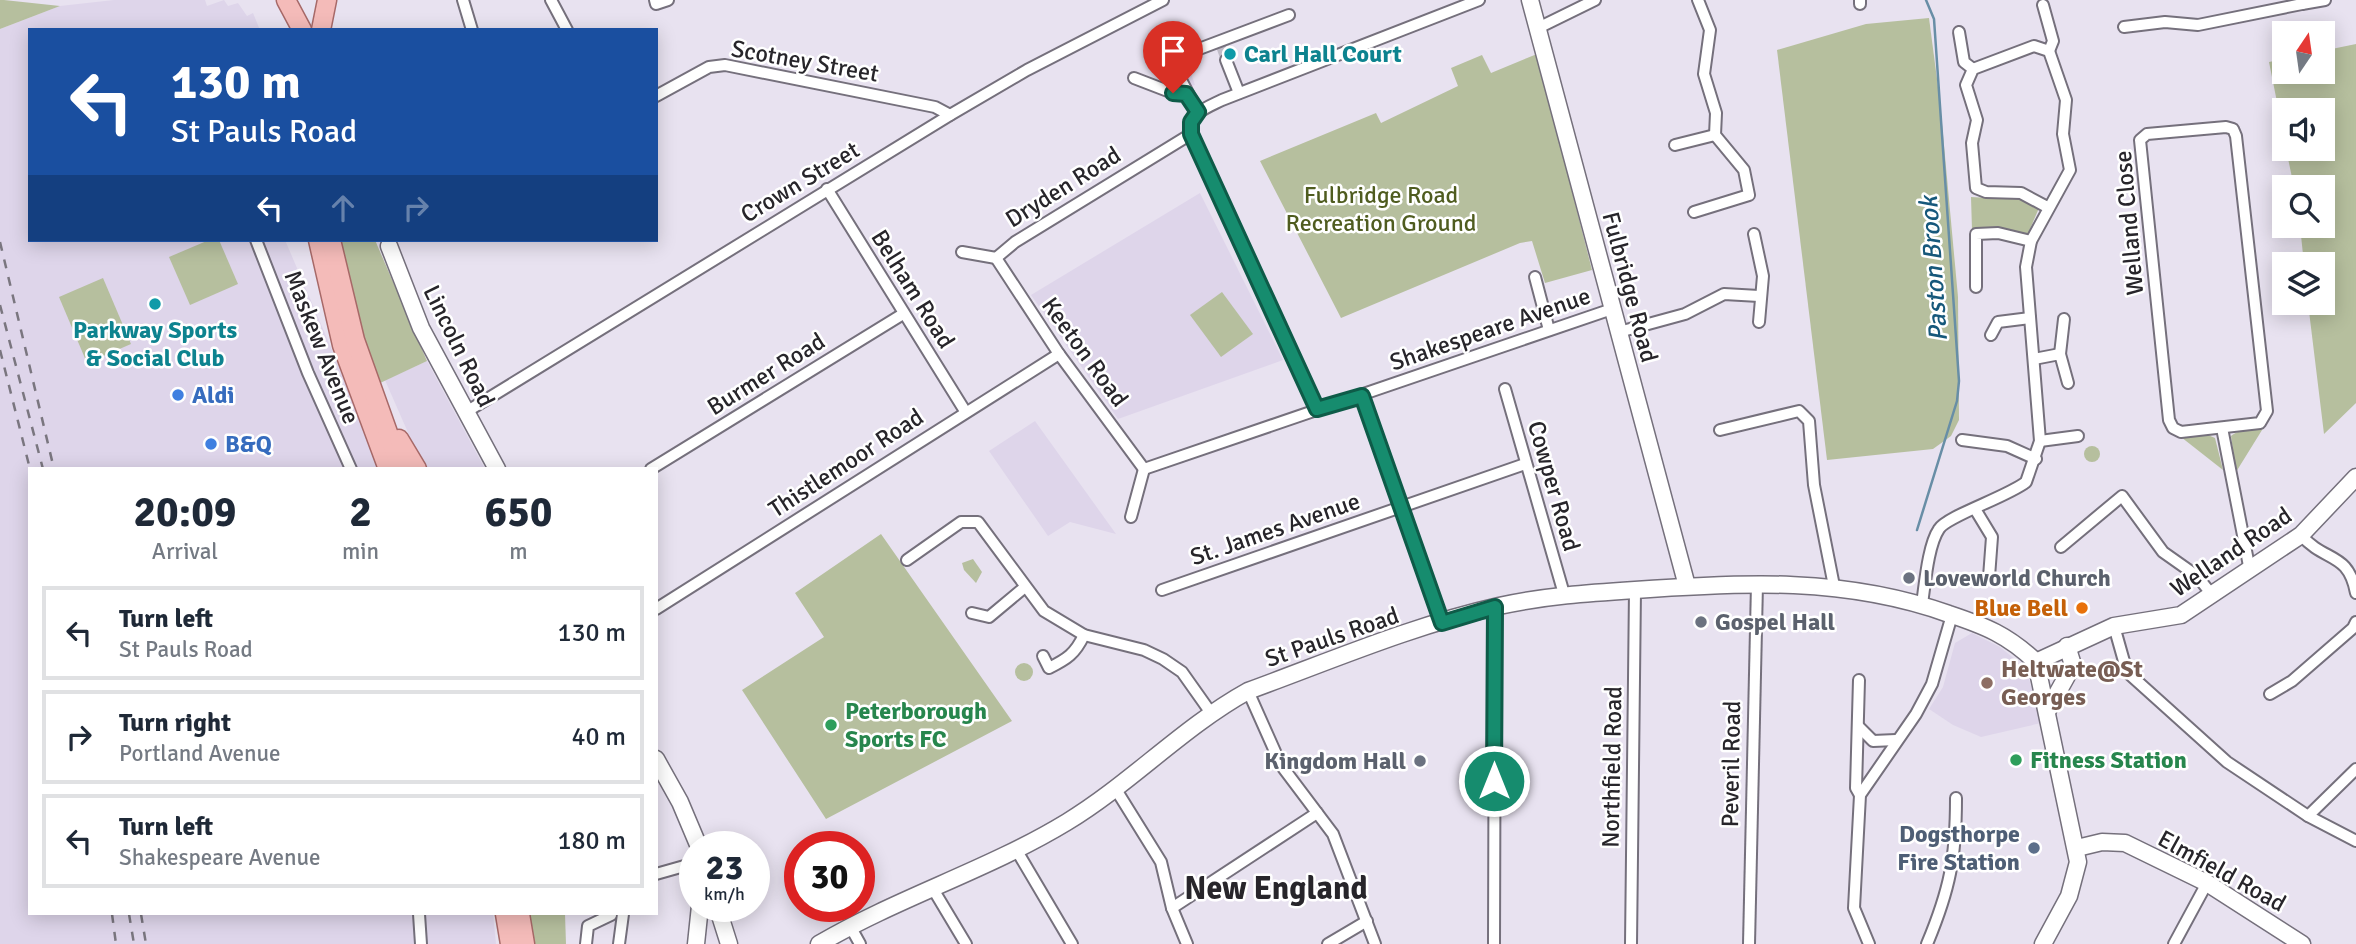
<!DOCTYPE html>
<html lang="en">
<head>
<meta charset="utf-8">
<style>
  body { margin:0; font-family:Signika,sans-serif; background:#f2f2f3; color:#1f2937; height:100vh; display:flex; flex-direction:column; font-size:26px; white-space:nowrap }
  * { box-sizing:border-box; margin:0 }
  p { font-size:23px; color:#747a83 }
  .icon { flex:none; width:38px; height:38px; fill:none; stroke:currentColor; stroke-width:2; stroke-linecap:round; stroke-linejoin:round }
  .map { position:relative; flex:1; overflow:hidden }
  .details { position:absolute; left:28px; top:467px; width:630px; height:448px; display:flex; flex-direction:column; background:#fff; border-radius:0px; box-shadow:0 4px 18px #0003 }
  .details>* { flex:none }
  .banner { position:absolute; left:28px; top:28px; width:630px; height:214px; border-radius:0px; box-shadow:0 4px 18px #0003; background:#1a4fa0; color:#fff; overflow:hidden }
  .needle { width:46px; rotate:13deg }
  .fabs { position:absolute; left:2272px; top:21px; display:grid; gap:14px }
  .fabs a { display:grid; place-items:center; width:63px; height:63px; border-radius:0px; background:#fff; box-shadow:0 4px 18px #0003; font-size:35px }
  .speed { position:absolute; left:679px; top:831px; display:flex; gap:14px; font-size:35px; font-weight:700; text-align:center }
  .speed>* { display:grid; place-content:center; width:91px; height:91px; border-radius:50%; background:#fff; box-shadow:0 4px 18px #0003; line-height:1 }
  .speed small { font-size:18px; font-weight:400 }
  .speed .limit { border:10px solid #d22; background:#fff; color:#111 }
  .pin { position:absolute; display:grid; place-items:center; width:60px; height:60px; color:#fff; margin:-72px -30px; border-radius:50% 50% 50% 0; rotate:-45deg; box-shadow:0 0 7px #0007 }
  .pin .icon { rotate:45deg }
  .me { position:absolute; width:77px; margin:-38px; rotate:0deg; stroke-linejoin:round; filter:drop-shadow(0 0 5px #0008) }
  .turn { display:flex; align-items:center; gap:24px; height:147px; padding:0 28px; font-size:32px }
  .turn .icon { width:91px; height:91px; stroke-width:2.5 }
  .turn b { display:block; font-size:49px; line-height:60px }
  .lanes { display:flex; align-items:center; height:66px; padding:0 28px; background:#0003; justify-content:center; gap:35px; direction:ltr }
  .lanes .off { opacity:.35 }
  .eta { display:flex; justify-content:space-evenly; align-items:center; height:119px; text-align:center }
  .eta b { font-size:42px; font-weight:700; line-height:49px }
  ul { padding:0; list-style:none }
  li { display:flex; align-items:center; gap:21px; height:94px; margin:0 14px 10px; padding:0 14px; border:4px solid #e0e1e3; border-radius:0px }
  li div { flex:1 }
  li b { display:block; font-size:26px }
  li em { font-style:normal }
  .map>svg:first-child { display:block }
  .built { fill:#ded5ea }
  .green { fill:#b6bf9e }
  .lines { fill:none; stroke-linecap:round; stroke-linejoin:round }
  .stream { stroke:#688ea6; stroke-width:2.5 }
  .street-tunnel { stroke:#c1bcc8; stroke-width:10; stroke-dasharray:10 5; stroke-linecap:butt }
  .street-casing { stroke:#75707c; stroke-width:14 }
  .secondary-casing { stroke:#75707c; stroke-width:19 }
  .primary-casing { stroke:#a76968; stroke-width:21 }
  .street { stroke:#fff; stroke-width:10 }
  .secondary { stroke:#fff; stroke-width:16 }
  .primary { stroke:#f4bbb9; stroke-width:18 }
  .rail { stroke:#7a767f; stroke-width:2.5; stroke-dasharray:9 9; stroke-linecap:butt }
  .route-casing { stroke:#0e5b48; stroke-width:18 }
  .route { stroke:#168c6e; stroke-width:12 }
  .culture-dot { fill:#0f9aa8; stroke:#fff; stroke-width:2.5 }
  .shop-dot { fill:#3f7fe0; stroke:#fff; stroke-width:2.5 }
  .worship-dot { fill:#6b7280; stroke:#fff; stroke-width:2.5 }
  .food-dot { fill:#e8710a; stroke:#fff; stroke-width:2.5 }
  .education-dot { fill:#8d6e63; stroke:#fff; stroke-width:2.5 }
  .leisure-dot { fill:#2e9e5b; stroke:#fff; stroke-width:2.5 }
  .service-dot { fill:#5c6f8a; stroke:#fff; stroke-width:2.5 }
  .labels { text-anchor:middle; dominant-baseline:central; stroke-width:5; stroke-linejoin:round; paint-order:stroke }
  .culture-label { font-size:24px; font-weight:bold; fill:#0d838f; stroke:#fff; text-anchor:start }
  .street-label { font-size:24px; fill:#27252a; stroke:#fff }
  .park-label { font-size:24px; fill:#4f5c1f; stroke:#fff }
  .shop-label { font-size:24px; font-weight:bold; fill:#366cbe; stroke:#fff; text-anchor:start }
  .worship-label { font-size:24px; font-weight:bold; fill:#5b616d; stroke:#fff; text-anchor:start }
  .food-label { font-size:24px; font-weight:bold; fill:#c56008; stroke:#fff; text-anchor:end }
  .education-label { font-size:24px; font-weight:bold; fill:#785e54; stroke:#fff; text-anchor:start }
  .leisure-label { font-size:24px; font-weight:bold; fill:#27864d; stroke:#fff; text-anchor:start }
  .service-label { font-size:24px; font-weight:bold; fill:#4e5e75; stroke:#fff; text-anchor:end }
  .water-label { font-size:26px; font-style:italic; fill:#16587b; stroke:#fff }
  .district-label { font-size:32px; font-weight:bold; fill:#27252a; stroke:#fff }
</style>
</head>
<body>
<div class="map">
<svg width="2356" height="944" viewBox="0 0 2356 944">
  <rect width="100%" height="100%" fill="#e8e2f0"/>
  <!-- built -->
  <g class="built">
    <polygon points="114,0 205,0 207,6 224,0 228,6 238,3 247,16 253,13 260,30 30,30 30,240 285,240 383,469 30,469 30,914 493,914 496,944 0,944 0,29 60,6"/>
    <polygon points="1182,47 1195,85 1188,87 1175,49"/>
    <polygon points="1200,193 1283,360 1118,419 1031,295"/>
    <polygon points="427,361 485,469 424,469 385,380"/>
    <polygon points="1035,421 1116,534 1070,522 1048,536 989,451"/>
    <polygon points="1972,633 2000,647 2017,661 2029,679 2041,723 1981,737 1953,725 1929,709 1943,687 1955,643"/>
  </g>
  <!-- green -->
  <g class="green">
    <polygon points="0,0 4,0 60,6 0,29"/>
    <polygon points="1929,18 1940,102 1958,297 1959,420 1951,436 1933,449 1827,460 1777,50 1866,24"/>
    <polygon points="2356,44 2356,403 2324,434 2308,303 2322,303 2322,264 2304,264 2300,226 2322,226 2322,187 2294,187 2286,149 2322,149 2322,110 2284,110 2284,137 2269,62 2284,59 2284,72 2322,72 2322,51"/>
    <polygon points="1537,54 1592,270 1545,283 1532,241 1520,243 1341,318 1260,161 1376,113 1381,123 1458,86 1451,68 1482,55 1491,73"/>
    <polygon points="2010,195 2021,196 2039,208 2027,236 2009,229 1972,230 1971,197 2008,199"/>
    <polygon points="209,240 219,240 238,284 190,305 169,257"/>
    <polygon points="337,240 375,240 427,361 378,384 361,340"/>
    <polygon points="103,278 131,344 87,363 59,297"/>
    <polygon points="1222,292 1253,334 1221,357 1190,315"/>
    <path d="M2267,422L2236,472L2231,436C2242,427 2256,432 2267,422Z"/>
    <polygon points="2208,435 2215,438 2223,470 2181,437"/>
    <circle cx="2092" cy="454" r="8"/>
    <polygon points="881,534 1012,721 826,819 742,690 824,637 795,593"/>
    <polygon points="973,559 982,572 976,583 964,570 962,563"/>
    <circle cx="1024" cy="672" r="9"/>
    <polygon points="527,914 565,914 566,944 532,944"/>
  </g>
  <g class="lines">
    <!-- stream -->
    <polyline class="stream" points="1917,530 1957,401 1959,381 1934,19 1926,0"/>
    <!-- street-tunnel -->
    <polyline class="street-tunnel" points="1221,46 1226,60"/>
    <!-- street casing -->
    <g class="street-casing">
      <g id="street">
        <polyline points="463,0 472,30"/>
        <polyline points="551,0 567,30"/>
        <polyline points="655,0 656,4 668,0"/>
        <polyline points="1860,0 1860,4"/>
        <polyline points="2302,0 2302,4 2325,0"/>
        <polyline points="2043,5 2053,41 2049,51"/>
        <polyline points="2124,27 2165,22 2198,25 2302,4"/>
        <polyline points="1538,28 1595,0"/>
        <polyline points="1959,32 1964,62 1973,69"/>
        <polyline points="1191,52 1289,15"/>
        <polyline points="1170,59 1198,112"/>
        <polyline points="1226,60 1239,93"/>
        <polyline points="1134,78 1173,93 1186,94"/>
        <polyline points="656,96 709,67 725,65 935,107 950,115"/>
        <polygon points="2226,127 2233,129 2236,136 2267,411 2260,423 2181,432 2173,428 2169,420 2140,140 2147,134"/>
        <polyline points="1675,145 1715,135"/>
        <polyline points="827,189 965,411"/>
        <polyline points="1694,212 1749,195 1744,170 1715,135 1716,113 1704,74 1710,30 1698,0"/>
        <polyline points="1754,234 1763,276 1759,322"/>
        <polyline points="256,240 308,373 351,469"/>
        <polyline points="962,252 996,258"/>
        <polyline points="996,258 1059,354 1144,469"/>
        <polyline points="996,258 1015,242 1191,134"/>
        <polyline points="1535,277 1549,330"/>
        <polyline points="1976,287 1976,234 1998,233 2031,241"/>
        <polyline points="1619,332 1685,314 1724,294 1759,296"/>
        <polyline points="1991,335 1998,322 2030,318"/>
        <polyline points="2060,354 2064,319"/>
        <polyline points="2034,359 2060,354 2068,383"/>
        <polyline points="1505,389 1564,594"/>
        <polyline points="1362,396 1442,623"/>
        <path d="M1317,409L1191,134C1188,113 1206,108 1222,100L1479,0"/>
        <polyline points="466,412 950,115 1027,70 1163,0"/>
        <polyline points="2222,428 2250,571"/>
        <polyline points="1720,430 1799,411 1809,421 1814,485 1834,586"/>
        <polyline points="1962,440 2007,446 2036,459"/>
        <polyline points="2040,441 2078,436"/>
        <polyline points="651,469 903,314"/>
        <polyline points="1144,469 1612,309"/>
        <polyline points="1975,509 1992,537 1989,577"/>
        <polyline points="1131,517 1144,469"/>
        <path d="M2301,535C2325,563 2348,551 2356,593"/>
        <polyline points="2061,547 2122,496 2163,552 2197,576 2213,596"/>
        <polyline points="907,560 961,522 978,522 1044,611 1084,635 1144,650 1163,659 1182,672 1211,713"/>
        <polyline points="1162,590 1525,464"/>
        <path d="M1922,604C1925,584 1928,545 1939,529C1947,516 2007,497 2026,482L2040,441L2026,267L2031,241L2070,170L2063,134L2066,100L2049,51L2034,46L1973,69L1966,85L1977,120L1972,143L1976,188L1986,192L2021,193L2049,208"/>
        <polyline points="656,609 1059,354"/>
        <polyline points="972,613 989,617 1025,587"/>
        <polyline points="2114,626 2127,672 2227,762 2308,816 2356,841"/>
        <path d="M1043,656L1049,668C1067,659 1075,654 1084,635"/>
        <polyline points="1859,680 1856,788 1860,795"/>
        <polyline points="1248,691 1281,765 1333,834 1375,944"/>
        <polyline points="2270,694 2292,681 2353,628 2356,622"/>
        <polyline points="1858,726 1873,741 1896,740"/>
        <polyline points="1115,788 1161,862 1172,908 1187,944"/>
        <polyline points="2308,816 2356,769"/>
        <polyline points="1017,851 1072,944"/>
        <polyline points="656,874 695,863"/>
        <polyline points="933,889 966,944"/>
        <polyline points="1172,908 1317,813"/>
        <polyline points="419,914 421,944"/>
        <polyline points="850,926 860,944"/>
        <polyline points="586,944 588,926 611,915"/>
        <polyline points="619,944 623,914"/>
        <polyline points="1328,944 1367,921"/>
        <polyline points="1494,944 1495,607"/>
        <polyline points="1631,944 1635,590"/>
        <polyline points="1749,944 1757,584"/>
        <polyline points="1869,944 1854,908 1860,795 1916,714 1932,684 1952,615"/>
        <path d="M1927,944C1950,889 1956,858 1956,798"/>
        <polyline points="2174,944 2207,883"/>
      </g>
    </g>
    <!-- secondary casing -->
    <g class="secondary-casing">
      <g id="secondary">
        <polyline points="1530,0 1687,586"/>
        <polyline points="389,246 421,328 497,469"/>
        <polyline points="2036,662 2114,626 2181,615 2301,535 2356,477"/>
        <polyline points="2036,662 2078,862 2069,896 2043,944"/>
        <polyline points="2048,710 2073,665 2067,646"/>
        <polyline points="656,759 680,802 699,847"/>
        <polyline points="2077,848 2102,842 2125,843 2207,883 2302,944"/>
        <polyline points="717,906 729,944"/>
        <polyline points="696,944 700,906"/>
        <path d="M819,944C899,897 988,870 1067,822C1131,783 1183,727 1248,691C1330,661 1414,625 1499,606C1544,596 1589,593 1635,590C1743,582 1846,577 1949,614C1985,626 2008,635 2036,662"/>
      </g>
    </g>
    <!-- primary casing -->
    <g class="primary-casing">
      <g id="primary">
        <polyline points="286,0 302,30"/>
        <polyline points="321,30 327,0"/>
        <polyline points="318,240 342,345 388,469"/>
        <polyline points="331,240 355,340 401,469"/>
        <polyline points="399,439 417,469"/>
        <polyline points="505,914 510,944"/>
        <polyline points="520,914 525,944"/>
      </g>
    </g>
    <!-- street -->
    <use href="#street" class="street"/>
    <!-- secondary -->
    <use href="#secondary" class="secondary"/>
    <!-- primary -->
    <use href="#primary" class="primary"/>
    <!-- rail -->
    <g class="rail">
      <polyline points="0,242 54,469"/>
      <polyline points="0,305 43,469"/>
      <polyline points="0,350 30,469"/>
      <polyline points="112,914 116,944"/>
      <polyline points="129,914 134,944"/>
      <polyline points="141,914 146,944"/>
    </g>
  </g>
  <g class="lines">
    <!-- route casing -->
    <g class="route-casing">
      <polyline id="route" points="1173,93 1186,94 1198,112 1191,122 1191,134 1317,409 1362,396 1442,623 1495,607 1494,781"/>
    </g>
    <!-- route -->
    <use href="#route" class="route"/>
  </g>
  <!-- markers -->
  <g class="culture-dot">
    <circle cx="1230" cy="54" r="7"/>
    <circle cx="155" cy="304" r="7"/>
  </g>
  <g class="shop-dot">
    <circle cx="178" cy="395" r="7"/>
    <circle cx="211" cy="444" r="7"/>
  </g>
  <g class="worship-dot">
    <circle cx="1909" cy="578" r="7"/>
    <circle cx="1701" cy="622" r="7"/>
    <circle cx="1420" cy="761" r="7"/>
  </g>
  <circle class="food-dot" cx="2082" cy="608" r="7"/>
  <circle class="education-dot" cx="1987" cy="683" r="7"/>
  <g class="leisure-dot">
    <circle cx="831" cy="725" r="7"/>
    <circle cx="2016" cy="760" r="7"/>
  </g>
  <circle class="service-dot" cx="2034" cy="848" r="7"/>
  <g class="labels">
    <!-- culture labels -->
    <g class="culture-label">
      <text x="1244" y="54">Carl Hall Court</text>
      <text x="155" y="330" text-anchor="middle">Parkway Sports<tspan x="155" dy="28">&amp; Social Club</tspan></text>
    </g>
    <!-- street labels -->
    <g class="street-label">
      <text transform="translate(805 61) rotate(10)">Scotney Street</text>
      <text transform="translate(800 182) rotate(-31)">Crown Street</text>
      <text transform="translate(1063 187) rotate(-32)">Dryden Road</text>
      <text transform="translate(2129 223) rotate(-95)">Welland Close</text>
      <text transform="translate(1630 287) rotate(75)">Fulbridge Road</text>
      <text transform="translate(913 289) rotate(58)">Belham Road</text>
      <text transform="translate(1490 329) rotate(-19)">Shakespeare Avenue</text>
      <text transform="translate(459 346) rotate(64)">Lincoln Road</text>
      <text transform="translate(322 347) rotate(68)">Maskew Avenue</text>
      <text transform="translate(1085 352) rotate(54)">Keeton Road</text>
      <text transform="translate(766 374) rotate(-32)">Burmer Road</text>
      <text transform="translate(846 463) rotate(-33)">Thistlemoor Road</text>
      <text transform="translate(1554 486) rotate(74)">Cowper Road</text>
      <text transform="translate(1275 529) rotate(-19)">St. James Avenue</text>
      <text transform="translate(2231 552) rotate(-34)">Welland Road</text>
      <text transform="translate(1332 637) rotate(-19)">St Pauls Road</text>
      <text transform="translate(1731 764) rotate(-89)">Peveril Road</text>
      <text transform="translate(1612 767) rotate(-89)">Northfield Road</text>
      <text transform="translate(2222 871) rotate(29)">Elmfield Road</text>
    </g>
    <!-- park labels -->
    <g class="park-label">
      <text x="1381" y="195">Fulbridge Road<tspan x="1381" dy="28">Recreation Ground</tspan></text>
    </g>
    <!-- shop labels -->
    <g class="shop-label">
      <text x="192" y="395">Aldi</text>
      <text x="225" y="444">B&amp;Q</text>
    </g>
    <!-- worship labels -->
    <g class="worship-label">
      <text x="1923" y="578">Loveworld Church</text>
      <text x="1715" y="622">Gospel Hall</text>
      <text x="1406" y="761" text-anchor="end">Kingdom Hall</text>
    </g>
    <!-- food labels -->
    <g class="food-label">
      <text x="2068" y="608">Blue Bell</text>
    </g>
    <!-- education labels -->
    <g class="education-label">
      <text x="2001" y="669">Heltwate@St<tspan x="2001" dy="28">Georges</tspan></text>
    </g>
    <!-- leisure labels -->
    <g class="leisure-label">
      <text x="845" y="711">Peterborough<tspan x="845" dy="28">Sports FC</tspan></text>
      <text x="2030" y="760">Fitness Station</text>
    </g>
    <!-- service labels -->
    <g class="service-label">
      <text x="2020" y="834">Dogsthorpe<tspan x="2020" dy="28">Fire Station</tspan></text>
    </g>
    <!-- water labels -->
    <g class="water-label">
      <text transform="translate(1934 269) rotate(-94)">Paston Brook</text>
    </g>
    <!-- district labels -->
    <g class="district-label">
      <text x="1276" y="888">New England</text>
    </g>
  </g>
</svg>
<div class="fabs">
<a><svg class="needle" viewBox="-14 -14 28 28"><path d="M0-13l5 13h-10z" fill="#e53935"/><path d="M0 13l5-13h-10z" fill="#747a83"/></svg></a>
<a><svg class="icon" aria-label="sound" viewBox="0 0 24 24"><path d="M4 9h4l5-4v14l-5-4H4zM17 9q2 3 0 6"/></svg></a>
<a><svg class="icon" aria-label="search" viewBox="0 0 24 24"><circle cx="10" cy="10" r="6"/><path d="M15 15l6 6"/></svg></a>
<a><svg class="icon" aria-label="layers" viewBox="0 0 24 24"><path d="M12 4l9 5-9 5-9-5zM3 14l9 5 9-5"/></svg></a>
</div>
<div class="speed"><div>23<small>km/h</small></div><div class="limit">30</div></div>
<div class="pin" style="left:1173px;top:93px;background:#d93025"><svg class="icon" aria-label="arrive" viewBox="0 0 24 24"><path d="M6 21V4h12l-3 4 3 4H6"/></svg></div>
<svg class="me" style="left:1494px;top:781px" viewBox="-20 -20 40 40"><circle r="17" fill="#168c6e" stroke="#fff" stroke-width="3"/><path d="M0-11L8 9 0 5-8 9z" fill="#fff"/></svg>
<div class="banner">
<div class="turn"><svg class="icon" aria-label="left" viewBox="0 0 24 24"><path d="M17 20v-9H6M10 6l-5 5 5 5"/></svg><div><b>130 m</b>St Pauls Road</div></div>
<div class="lanes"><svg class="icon" aria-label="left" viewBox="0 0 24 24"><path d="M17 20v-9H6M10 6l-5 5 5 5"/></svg><svg class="icon off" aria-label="ahead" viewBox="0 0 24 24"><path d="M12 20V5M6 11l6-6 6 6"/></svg><svg class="icon off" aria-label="right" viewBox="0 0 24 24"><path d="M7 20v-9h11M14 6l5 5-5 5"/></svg></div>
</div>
<section class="details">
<div class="eta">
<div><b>20:09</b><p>Arrival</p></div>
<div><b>2</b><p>min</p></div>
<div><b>650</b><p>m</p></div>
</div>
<ul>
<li><svg class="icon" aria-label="left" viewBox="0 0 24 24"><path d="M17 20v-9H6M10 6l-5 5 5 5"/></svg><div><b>Turn left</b><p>St Pauls Road</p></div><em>130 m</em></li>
<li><svg class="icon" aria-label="right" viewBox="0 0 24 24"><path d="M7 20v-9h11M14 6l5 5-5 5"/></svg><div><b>Turn right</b><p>Portland Avenue</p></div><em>40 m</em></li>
<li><svg class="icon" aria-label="left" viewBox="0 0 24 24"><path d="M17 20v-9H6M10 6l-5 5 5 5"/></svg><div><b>Turn left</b><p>Shakespeare Avenue</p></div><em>180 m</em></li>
</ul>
</section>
</div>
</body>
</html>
